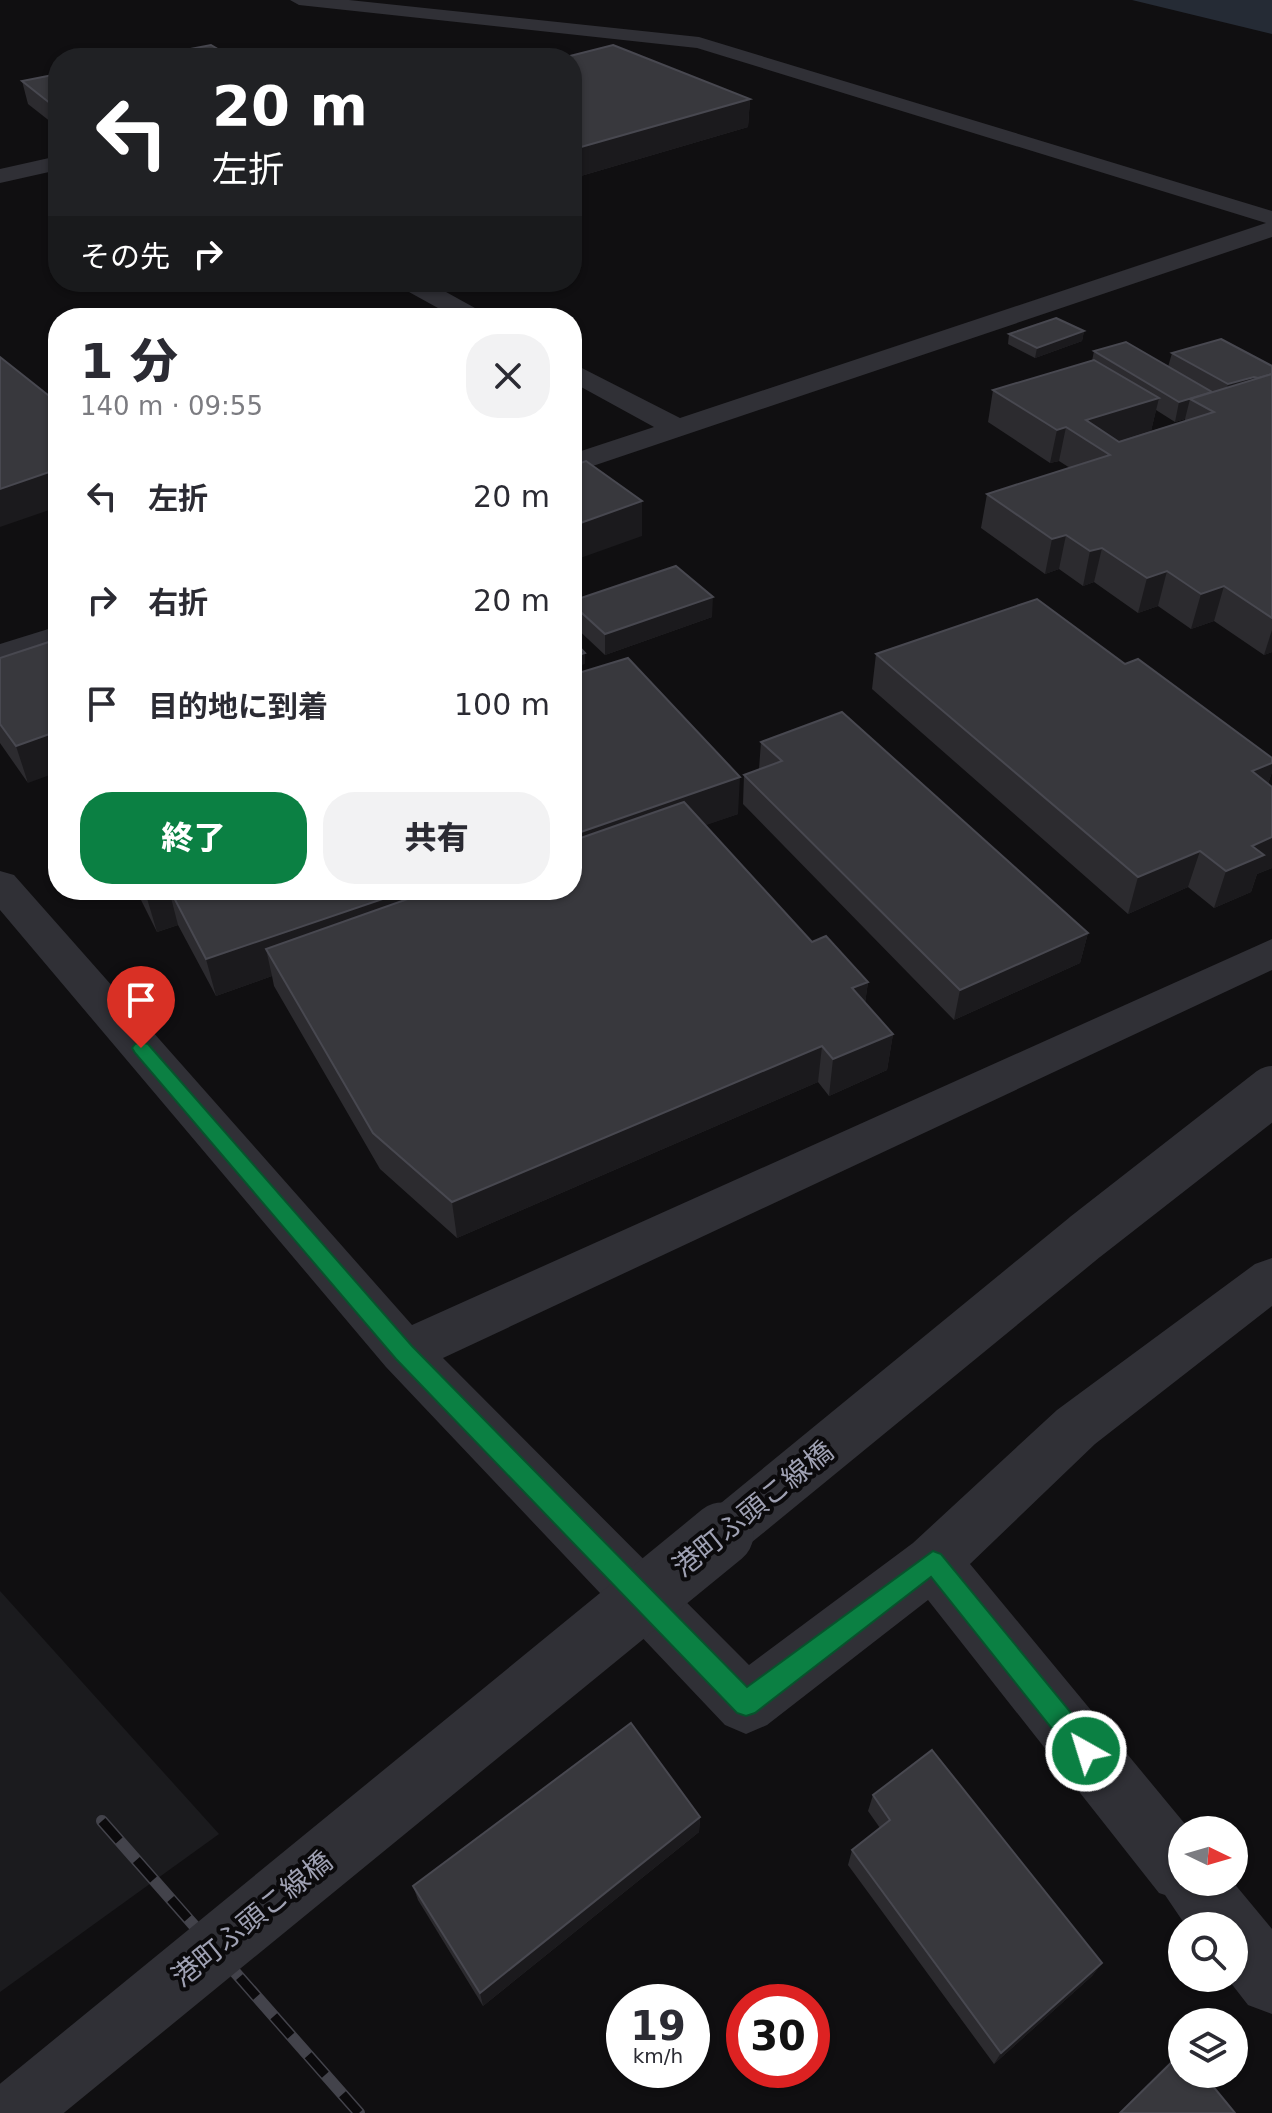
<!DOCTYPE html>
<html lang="ja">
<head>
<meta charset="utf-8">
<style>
  body { margin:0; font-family:"DejaVu Sans","Noto Sans JP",sans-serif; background:#f2f2f3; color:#2b2b33; height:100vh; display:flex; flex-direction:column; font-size:30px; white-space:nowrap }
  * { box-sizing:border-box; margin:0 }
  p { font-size:26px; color:#7c7c81 }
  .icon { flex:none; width:44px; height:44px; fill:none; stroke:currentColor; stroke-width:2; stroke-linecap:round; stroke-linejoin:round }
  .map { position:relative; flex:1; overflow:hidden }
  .drawer { position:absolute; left:48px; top:308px; width:534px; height:592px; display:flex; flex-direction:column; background:#fff; border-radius:32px; box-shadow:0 2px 6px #0004 }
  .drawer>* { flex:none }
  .top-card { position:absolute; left:48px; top:48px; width:534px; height:244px; border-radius:32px; box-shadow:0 2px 6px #0004; background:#202124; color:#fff; overflow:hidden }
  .needle { width:52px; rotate:95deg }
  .tools { position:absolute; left:1168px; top:1816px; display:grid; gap:16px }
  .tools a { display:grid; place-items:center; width:80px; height:80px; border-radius:50%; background:#fff; box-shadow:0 2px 6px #0004; font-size:40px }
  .speed { position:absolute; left:606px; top:1984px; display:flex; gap:16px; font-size:40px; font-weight:700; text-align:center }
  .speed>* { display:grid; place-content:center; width:104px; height:104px; border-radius:50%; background:#fff; box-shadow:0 2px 6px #0004; line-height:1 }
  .speed small { font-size:20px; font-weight:400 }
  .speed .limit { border:12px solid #d22; background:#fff; color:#111 }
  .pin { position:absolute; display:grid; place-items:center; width:68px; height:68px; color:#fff; margin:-82px -34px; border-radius:50% 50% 50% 0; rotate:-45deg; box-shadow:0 0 8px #0007 }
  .pin .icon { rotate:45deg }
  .me { position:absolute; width:88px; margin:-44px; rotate:321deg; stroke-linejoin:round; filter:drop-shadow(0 0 6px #0008) }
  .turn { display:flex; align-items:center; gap:28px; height:168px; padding:0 32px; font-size:36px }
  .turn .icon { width:104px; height:104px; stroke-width:2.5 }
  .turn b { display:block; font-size:56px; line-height:68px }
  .then { display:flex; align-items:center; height:76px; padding:0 32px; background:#0003; gap:16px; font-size:30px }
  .round { display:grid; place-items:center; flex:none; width:84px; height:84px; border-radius:32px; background:#f2f2f3 }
  .headline { display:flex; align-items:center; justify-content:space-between; height:136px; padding:0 32px }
  h1 { font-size:48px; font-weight:800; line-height:60px }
  .cta { display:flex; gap:16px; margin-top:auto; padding:16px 32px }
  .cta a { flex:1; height:92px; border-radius:32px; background:#0b8043; color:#fff; font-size:32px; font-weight:800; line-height:92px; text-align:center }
  .cta a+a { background:#f2f2f3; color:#2b2b33 }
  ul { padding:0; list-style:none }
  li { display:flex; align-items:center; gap:24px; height:104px; padding:0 32px }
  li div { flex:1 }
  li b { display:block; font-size:30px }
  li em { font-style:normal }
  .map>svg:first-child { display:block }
  .built { fill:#1b1b1e }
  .water { fill:#252b35 }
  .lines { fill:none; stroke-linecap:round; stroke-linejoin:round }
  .minor { fill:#303036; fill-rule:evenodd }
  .rail-casing { stroke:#43434b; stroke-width:12 }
  .rail { stroke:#0b0a0c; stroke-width:9; stroke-dasharray:26; stroke-linecap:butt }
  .minor-bridge-far1 { stroke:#303036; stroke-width:50 }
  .minor-bridge { stroke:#303036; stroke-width:63 }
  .wall { fill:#2c2b2f; fill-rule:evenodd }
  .shaded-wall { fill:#1b1a1d }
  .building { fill:#38383d; stroke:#484850; stroke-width:2 }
  .route { fill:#0b8043; stroke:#07532c; stroke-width:2 }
  .labels { text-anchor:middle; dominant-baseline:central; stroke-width:8; stroke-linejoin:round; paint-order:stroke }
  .near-street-label { font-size:28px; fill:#9fa1b3; stroke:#0b0a0c }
</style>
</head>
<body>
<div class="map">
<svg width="1272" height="2113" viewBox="0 0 1272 2113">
  <rect width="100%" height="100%" fill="#100f11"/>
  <!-- built -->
  <polygon class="built" points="0,1591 219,1834 0,1992"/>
  <!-- water -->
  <polygon class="water" points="1132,0 1272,0 1272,34"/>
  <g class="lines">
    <!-- minor -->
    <g class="minor">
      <polygon points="290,0 349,0 699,37 1272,211 1272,237 572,473 572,454 654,427 572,382 572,363 680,418 1266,223 697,48 299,5"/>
      <polygon points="58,156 58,170 0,183 0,169"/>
      <polygon points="397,282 428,282 484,313 488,318 456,318 400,287"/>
      <polygon points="58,626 58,647 0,665 0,644"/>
      <polygon points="0,871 14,875 412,1325 1272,939 1272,970 443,1358 749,1665 913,1543 1057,1410 1255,1264 1272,1258 1272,1306 1095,1444 970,1564 1190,1830 1182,1830 1182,1882 1233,1882 1272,1929 1272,2014 1248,2005 1227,1978 1234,1978 1234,1926 1186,1926 1165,1895 1159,1893 928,1600 767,1725 746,1734 725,1725 386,1367 0,910"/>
    </g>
    <!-- rail casing -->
    <g class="rail-casing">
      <polyline id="rail" points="102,1821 359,2113"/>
    </g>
    <!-- rail -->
    <use href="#rail" class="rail"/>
    <!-- minor-bridge-far1 -->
    <polyline class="minor-bridge-far1" points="720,1536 1085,1237 1272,1091"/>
    <!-- minor-bridge -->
    <polyline class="minor-bridge" points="14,2113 722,1534"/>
  </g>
  <!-- wall -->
  <g class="wall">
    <polygon points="572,58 750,99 748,127 574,178 572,177"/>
    <polygon points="58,74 56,126 28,104 22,81"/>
    <polygon points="1084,331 1082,341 1035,358 1008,344 1009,334"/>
    <path d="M1094,351L1168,367L1172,353L1272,366V652L1264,655L1214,621L1191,629L1158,606L1138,613L1094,582L1083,586L1059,569L1045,574L981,528L987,494L1070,468L1059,461L1050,463L988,422L993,390L1092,361ZM1156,410L1175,422L1185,419V421L1151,431Z"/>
    <polygon points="572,601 712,617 605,655 572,624"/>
    <polygon points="876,654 1125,664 1272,758 1272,772 1268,784 1272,787 1272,868 1257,874 1251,892 1214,908 1188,887 1128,914 872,689"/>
    <polygon points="0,658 28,783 0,743"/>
    <polygon points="572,675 738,814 705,825 812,942 868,982 865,1003 893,1034 887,1070 829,1096 818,1082 457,1238 380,1169 274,986 272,976 216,996 178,925 157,932 136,890 572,890"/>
    <polygon points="761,742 1088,933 1080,963 954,1020 743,804 744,775 759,769"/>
    <polygon points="873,1795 1102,1963 1092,1976 994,2064 848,1865 852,1850 880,1828 868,1811"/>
    <polygon points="700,1817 699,1832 483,2006 418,1900 413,1886"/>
  </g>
  <!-- shaded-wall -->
  <g class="shaded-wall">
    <polygon points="750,99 748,127 574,178 574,149"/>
    <polygon points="58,102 58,126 56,126 51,104"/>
    <polygon points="1084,331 1082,341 1035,358 1037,348"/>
    <polygon points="1254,377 1249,396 1223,404 1228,384"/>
    <polygon points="1159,398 1151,431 1098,448 1086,420"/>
    <polygon points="1190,399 1185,419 1175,422 1179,402"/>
    <polygon points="1066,427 1059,461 1050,463 1057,430"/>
    <polygon points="58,469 58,507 0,527 0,489"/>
    <polygon points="642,501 642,536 572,561 572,526"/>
    <polygon points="1066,535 1059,569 1045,574 1052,539"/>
    <polygon points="1102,548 1094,582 1083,586 1090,551"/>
    <polygon points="1167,571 1158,606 1138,613 1147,578"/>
    <polygon points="1224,586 1214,621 1191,629 1201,594"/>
    <polygon points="713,597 712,617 605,655 605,634"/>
    <polygon points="1272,630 1272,652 1264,655"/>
    <polygon points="585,653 585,664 572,668 572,657"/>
    <polygon points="58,731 58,772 28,783 16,746"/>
    <polygon points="1272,763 1272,772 1263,798 1252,771"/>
    <polygon points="740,777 738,814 572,872 572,835"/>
    <polygon points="1272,837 1272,868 1257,874 1251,892 1214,908 1226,871 1252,846"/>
    <polygon points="1200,851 1188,887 1128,914 1138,877"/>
    <polygon points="162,890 169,890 178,925 157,932 146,895"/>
    <polygon points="409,890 519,890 266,949 272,976 216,996 206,959"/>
    <polygon points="1088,933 1080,963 954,1020 960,990"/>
    <polygon points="868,982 863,1018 852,988"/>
    <polygon points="893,1034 887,1070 829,1096 833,1059"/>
    <polygon points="822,1046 818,1082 457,1238 452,1202"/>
    <polygon points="700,1817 699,1832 483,2006 480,1993"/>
    <polygon points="1102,1963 1092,1976 994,2064 1001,2053"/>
  </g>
  <!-- building -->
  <g class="building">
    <polygon points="211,45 233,58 143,58"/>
    <polygon points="613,45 750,99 574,149 572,149 572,58 562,58"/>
    <polygon points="58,74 58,102 51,104 22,81"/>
    <polygon points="1056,318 1084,331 1037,348 1009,334"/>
    <polygon points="1221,339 1272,366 1272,374 1258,378 1254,377 1228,384 1172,353"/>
    <polygon points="1126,342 1212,392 1179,402 1094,351"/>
    <polygon points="0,357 58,403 58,469 0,489"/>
    <polygon points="1094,360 1159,398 1086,420 1119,442 1214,412 1190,399 1272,374 1272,618 1224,586 1201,594 1167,571 1147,578 1102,548 1090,551 1066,535 1052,539 987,494 1110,455 1066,427 1057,430 993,390"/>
    <polygon points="586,461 642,501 572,526 572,466"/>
    <polygon points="676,566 713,597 605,634 572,604 572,601"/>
    <polygon points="1037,599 1125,664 1138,659 1272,758 1272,763 1252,771 1272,787 1272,837 1252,846 1264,855 1226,871 1200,851 1138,877 876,654"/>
    <polygon points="58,639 58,731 16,746 0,724 0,658"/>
    <polygon points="572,639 585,653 572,657"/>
    <polygon points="628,658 740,777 572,835 572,675"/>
    <polygon points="842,712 1088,933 960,990 744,775 782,761 761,742"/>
    <polygon points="684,802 812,942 826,936 868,982 852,988 893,1034 833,1059 822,1046 452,1202 373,1133 266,949 433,890 572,890 572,841"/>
    <polygon points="144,890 162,890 146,895"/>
    <polygon points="170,890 409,890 206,959"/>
    <polygon points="631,1723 700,1817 480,1993 413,1886"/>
    <polygon points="932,1750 1102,1963 1001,2053 852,1850 890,1820 873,1795"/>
    <polygon points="1182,2052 1182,2074 1203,2074 1235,2113 1120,2113"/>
  </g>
  <!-- route -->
  <polygon class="route" points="141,1042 148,1044 412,1346 747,1687 933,1551 941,1554 1095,1742 1099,1751 1095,1760 1086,1764 1077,1760 931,1577 755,1713 746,1716 737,1713 396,1359 135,1053 132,1048 135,1044"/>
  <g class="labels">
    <!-- near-street labels -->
    <g class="near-street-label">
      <text transform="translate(753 1509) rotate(-39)">港町ふ頭こ線橋</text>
      <text transform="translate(252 1919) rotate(-39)">港町ふ頭こ線橋</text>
    </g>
  </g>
</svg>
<div class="tools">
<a><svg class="needle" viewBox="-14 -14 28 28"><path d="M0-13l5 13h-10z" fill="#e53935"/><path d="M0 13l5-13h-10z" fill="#7c7c81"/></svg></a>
<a><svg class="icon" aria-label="search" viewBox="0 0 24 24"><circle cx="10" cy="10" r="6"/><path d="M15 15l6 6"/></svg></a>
<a><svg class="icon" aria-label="layers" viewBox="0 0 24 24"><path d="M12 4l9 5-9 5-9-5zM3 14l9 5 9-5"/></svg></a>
</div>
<div class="speed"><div>19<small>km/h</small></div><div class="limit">30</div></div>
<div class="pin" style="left:141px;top:1048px;background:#d93025"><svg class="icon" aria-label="arrive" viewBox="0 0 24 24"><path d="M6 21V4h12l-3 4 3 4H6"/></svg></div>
<svg class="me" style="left:1086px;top:1751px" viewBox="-20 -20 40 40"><circle r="17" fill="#0b8043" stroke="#fff" stroke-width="3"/><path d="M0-11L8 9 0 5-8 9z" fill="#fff"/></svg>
<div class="top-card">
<div class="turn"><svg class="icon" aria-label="left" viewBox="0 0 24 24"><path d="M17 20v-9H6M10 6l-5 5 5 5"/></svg><div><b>20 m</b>左折</div></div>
<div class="then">その先<svg class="icon" aria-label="right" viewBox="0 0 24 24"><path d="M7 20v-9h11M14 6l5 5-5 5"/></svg></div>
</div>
<section class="drawer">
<div class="headline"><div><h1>1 分</h1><p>140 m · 09:55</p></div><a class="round"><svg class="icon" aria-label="close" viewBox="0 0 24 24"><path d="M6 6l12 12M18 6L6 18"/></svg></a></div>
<ul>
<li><svg class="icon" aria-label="left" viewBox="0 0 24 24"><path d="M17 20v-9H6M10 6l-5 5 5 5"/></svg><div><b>左折</b></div><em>20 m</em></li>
<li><svg class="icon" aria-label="right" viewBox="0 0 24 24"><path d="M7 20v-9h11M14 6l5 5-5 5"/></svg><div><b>右折</b></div><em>20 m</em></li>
<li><svg class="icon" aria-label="arrive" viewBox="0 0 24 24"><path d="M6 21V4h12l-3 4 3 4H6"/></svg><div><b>目的地に到着</b></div><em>100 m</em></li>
</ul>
<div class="cta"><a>終了</a><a>共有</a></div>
</section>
</div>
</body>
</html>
